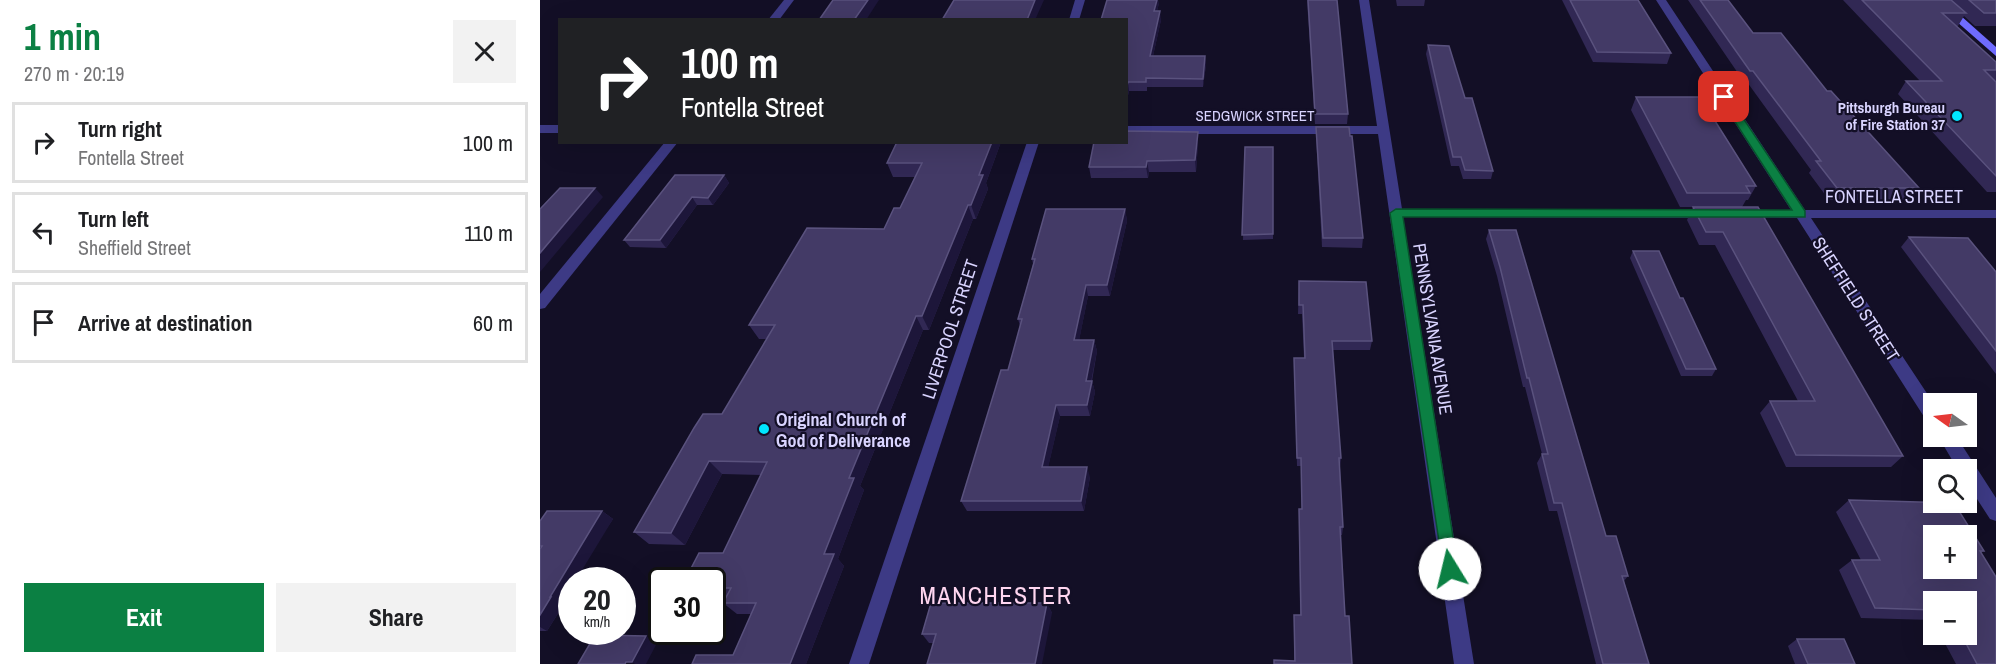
<!DOCTYPE html>
<html lang="en">
<head>
<meta charset="utf-8">
<style>
  body { margin:0; font-family:"Archivo Narrow",sans-serif; background:#f2f2f2; color:#202124; height:100vh; display:flex; flex-direction:column; font-size:22px; white-space:nowrap }
  * { box-sizing:border-box; margin:0 }
  p { font-size:20px; color:#757577 }
  .icon { flex:none; width:33px; height:33px; fill:none; stroke:currentColor; stroke-width:2; stroke-linecap:round; stroke-linejoin:round }
  .map { position:relative; flex:1; overflow:hidden }
  .panel { display:flex; flex-direction:column; background:#fff; width:540px }
  .panel>* { flex:none }
  .hud { position:absolute; left:18px; top:18px; width:570px; height:126px; border-radius:0px; box-shadow:0 6px 24px #0002; background:#202124; color:#fff; overflow:hidden }
  .needle { width:39px; rotate:284deg }
  .fabs { position:absolute; left:1383px; top:393px; display:grid; gap:12px }
  .fabs a { display:grid; place-items:center; width:54px; height:54px; border-radius:0px; background:#fff; box-shadow:0 6px 24px #0002; font-size:30px }
  .speed { position:absolute; left:18px; top:567px; display:flex; gap:12px; font-size:30px; font-weight:700; text-align:center }
  .speed>* { display:grid; place-content:center; width:78px; height:78px; border-radius:50%; background:#fff; box-shadow:0 6px 24px #0002; line-height:1 }
  .speed small { font-size:15px; font-weight:400 }
  .speed .limit { border:3px solid #111; border-radius:9px; background:#fff; color:#111 }
  .pin { position:absolute; display:grid; place-items:center; width:51px; height:51px; color:#fff; margin:-26px; border-radius:12px; box-shadow:0 3px 9px #0006 }
  .me { position:absolute; width:66px; margin:-33px; rotate:351deg; stroke-linejoin:round; filter:drop-shadow(0 0 4px #0008) }
  .turn { display:flex; align-items:center; gap:21px; height:126px; padding:0 24px; font-size:27px }
  .turn .icon { width:78px; height:78px; stroke-width:2.5 }
  .turn b { display:block; font-size:42px; line-height:51px }
  .round { display:grid; place-items:center; flex:none; width:63px; height:63px; border-radius:0px; background:#f2f2f2 }
  .headline { display:flex; align-items:center; justify-content:space-between; height:102px; padding:0 24px }
  h1 { font-size:36px; font-weight:700; line-height:45px; color:#0b8043 }
  .action { display:flex; gap:12px; margin-top:auto; padding:12px 24px }
  .action a { flex:1; height:69px; border-radius:0px; background:#0b8043; color:#fff; font-size:24px; font-weight:700; line-height:69px; text-align:center }
  .action a+a { background:#f2f2f2; color:#202124 }
  ul { padding:0; list-style:none }
  li { display:flex; align-items:center; gap:18px; height:81px; margin:0 12px 9px; padding:0 12px; border:3px solid #e0e0e0; border-radius:0px }
  li div { flex:1 }
  li b { display:block; font-size:22px }
  li em { font-style:normal }
  main { display:flex; flex:1; min-height:0 }
  .map>svg:first-child { display:block }
  .lines { fill:none; stroke-linecap:round; stroke-linejoin:round }
  .street { fill:#3d3a85; fill-rule:evenodd }
  .secondary { fill:#6f6bff; fill-rule:evenodd }
  .wall { fill:#312854 }
  .shaded-wall { fill:#1d163a }
  .building { fill:#433a66; stroke:#5a527e; stroke-width:1.5; fill-rule:evenodd }
  .route { fill:#0b8043; stroke:#07532c; stroke-width:1.5 }
  .poi-dot { fill:#00e5ff; stroke:#130f26; stroke-width:2 }
  .labels { text-anchor:middle; dominant-baseline:central; stroke-width:4.5; stroke-linejoin:round; paint-order:stroke }
  .far-poi-label { font-size:15px; font-weight:bold; fill:#d9d4ff; stroke:#130f26; text-anchor:end }
  .far-street-label { font-size:15px; fill:#d9d4ff; stroke:#130f26 }
  .street-label { font-size:18px; fill:#d9d4ff; stroke:#130f26 }
  .poi-label { font-size:18px; font-weight:bold; fill:#d9d4ff; stroke:#130f26; text-anchor:start }
  .near-neighbourhood-label { font-size:24px; letter-spacing:1.5px; fill:#ffd6f0; stroke:#130f26 }
</style>
</head>
<body>
<main>
<section class="panel">
<div class="headline"><div><h1>1 min</h1><p>270 m · 20:19</p></div><a class="round"><svg class="icon" aria-label="close" viewBox="0 0 24 24"><path d="M6 6l12 12M18 6L6 18"/></svg></a></div>
<ul>
<li><svg class="icon" aria-label="right" viewBox="0 0 24 24"><path d="M7 20v-9h11M14 6l5 5-5 5"/></svg><div><b>Turn right</b><p>Fontella Street</p></div><em>100 m</em></li>
<li><svg class="icon" aria-label="left" viewBox="0 0 24 24"><path d="M17 20v-9H6M10 6l-5 5 5 5"/></svg><div><b>Turn left</b><p>Sheffield Street</p></div><em>110 m</em></li>
<li><svg class="icon" aria-label="arrive" viewBox="0 0 24 24"><path d="M6 21V4h12l-3 4 3 4H6"/></svg><div><b>Arrive at destination</b></div><em>60 m</em></li>
</ul>
<div class="action"><a>Exit</a><a>Share</a></div>
</section>
<div class="map">
<svg width="1456" height="664" viewBox="0 0 1456 664">
  <rect width="100%" height="100%" fill="#130f26"/>
  <g class="lines">
    <!-- street -->
    <g class="street">
      <polygon points="244,0 254,0 239,20 228,20"/>
      <polygon points="535,0 545,0 539,20 529,20"/>
      <polygon points="819,0 829,0 862,209 1168,210 1175,214 1168,218 863,217 934,664 914,664 838,134 586,134 586,126 837,126"/>
      <polygon points="1116,0 1126,0 1265,210 1456,210 1456,218 1271,218 1394,404 1394,425 1388,423 1257,218 1196,217 1194,214 1201,210 1251,210"/>
      <rect x="0" y="125" width="20" height="8"/>
      <polygon points="125,142 138,142 5,308 0,309 0,294"/>
      <polygon points="487,142 499,142 329,664 309,664"/>
      <polygon points="1398,436 1416,436 1456,498 1456,521 1450,519 1426,482 1426,470 1418,470"/>
    </g>
    <!-- secondary -->
    <polygon class="secondary" points="1392,0 1403,0 1456,47 1456,56"/>
  </g>
  <!-- wall -->
  <g class="wall">
    <polygon points="767,0 797,0 808,114 807,124 775,124"/>
    <polygon points="856,0 885,0 884,6 857,6"/>
    <polygon points="1022,0 1098,0 1131,53 1127,64 1053,62"/>
    <polygon points="1148,0 1188,0 1213,33 1287,91 1379,188 1370,200 1289,200 1269,173 1271,170 1207,82 1204,82"/>
    <polygon points="1303,0 1456,0 1456,26 1435,26 1424,16 1418,26 1416,26 1456,62 1456,192 1447,192 1358,94 1366,81 1380,81"/>
    <polygon points="619,3 617,11 621,20 613,56 665,56 666,65 663,87 607,87 607,91 589,91 586,104 586,20"/>
    <polygon points="888,45 925,98 953,171 951,179 923,179 919,166 911,166 886,54"/>
    <polygon points="1096,97 1216,186 1208,200 1206,200 1202,207 1140,207 1091,110"/>
    <polygon points="776,127 823,238 822,248 782,247 776,136"/>
    <polygon points="357,142 461,142 446,183 448,189 436,219 433,219 389,330 383,330 320,486 324,490 298,559 304,566 266,664 152,664 193,655 212,614 197,614 183,603 185,599 172,599 172,580 183,553 221,475 182,474 145,545 109,544 94,532 182,414 227,339 219,339 209,325 344,229 360,208 375,177 353,177 347,163"/>
    <polygon points="658,143 656,172 609,172 608,178 551,178 549,167"/>
    <polygon points="705,147 733,147 733,239 703,240"/>
    <polygon points="184,175 189,183 173,205 157,205 126,248 90,247 84,240"/>
    <polygon points="1153,207 1218,207 1363,456 1351,467 1246,467 1220,413 1230,401 1258,401 1175,245 1159,245 1147,220"/>
    <polygon points="585,209 587,221 570,296 548,296 539,340 554,340 557,351 552,381 555,392 550,416 520,416 508,467 550,477 544,511 427,511 421,501 468,370 480,326 478,319 493,264 492,259"/>
    <polygon points="949,230 1066,536 1088,576 1084,581 1109,664 1056,664 1017,511 1009,511 997,463 1002,454 985,387 983,387 957,276 946,239"/>
    <polygon points="1369,237 1456,272 1456,374 1361,247"/>
    <polygon points="1093,251 1140,298 1176,369 1172,376 1141,376 1090,258"/>
    <polygon points="759,281 832,341 830,350 793,350 801,458 800,467 803,527 802,535 801,535 805,616 754,661 754,615 760,615 759,517 759,509 762,509 761,466 757,466 754,368 754,358 764,358 762,314 758,314"/>
    <polygon points="1309,500 1444,551 1441,553 1456,664 1416,664 1400,634 1426,634 1426,602 1394,602 1394,622 1393,620 1321,618 1299,570 1312,560 1321,560 1296,512"/>
    <polygon points="62,511 73,519 32,580 32,588 22,603 24,604 7,631 0,631 0,521"/>
    <polygon points="507,603 512,613 393,643 389,643 382,634"/>
    <polygon points="1257,639 1315,664 1255,664 1248,646"/>
  </g>
  <!-- shaded-wall -->
  <g class="shaded-wall">
    <polygon points="328,0 339,0 326,20 314,20"/>
    <polygon points="495,0 504,0 495,20 487,20"/>
    <polygon points="617,0 618,0 619,3 615,20 614,11"/>
    <polygon points="620,11 621,20 611,65 610,56"/>
    <polygon points="665,56 666,65 663,87 663,79"/>
    <polygon points="588,82 589,91 586,104 586,89"/>
    <polygon points="658,132 658,143 656,172 655,160"/>
    <polygon points="452,142 461,142 446,183 448,189 436,219 431,205 439,175"/>
    <polygon points="607,161 609,172 608,178 606,167"/>
    <polygon points="184,175 189,183 173,205 168,198"/>
    <polygon points="55,188 63,197 0,272 0,253"/>
    <polygon points="152,197 157,205 126,248 120,240"/>
    <polygon points="428,205 433,219 389,330 382,316"/>
    <polygon points="585,209 587,221 570,296 567,285"/>
    <polygon points="546,285 548,296 537,351 534,340"/>
    <polygon points="376,316 383,330 320,486 324,490 298,559 304,566 266,664 250,664 309,478"/>
    <polygon points="554,340 557,351 549,392 546,381"/>
    <polygon points="552,381 555,392 550,416 547,405"/>
    <polygon points="516,405 520,416 506,477 502,467"/>
    <polygon points="169,461 182,474 145,545 131,533"/>
    <polygon points="547,467 550,477 544,511 541,501"/>
    <polygon points="62,511 73,519 36,580 32,580 32,588 22,603 24,604 7,631 0,627 0,615 10,597"/>
    <polygon points="507,603 512,613 502,664 495,664"/>
    <polygon points="106,636 117,643 106,664 95,664 92,662"/>
  </g>
  <!-- building -->
  <g class="building">
    <polygon points="293,0 328,0 314,20 279,20"/>
    <polygon points="414,0 495,0 487,20 402,20"/>
    <polygon points="567,0 617,0 614,11 620,11 610,56 665,56 663,79 606,78 606,82 588,82 586,89 586,20 561,20"/>
    <polygon points="768,0 797,0 808,114 775,114"/>
    <polygon points="1030,0 1098,0 1131,53 1057,52"/>
    <polygon points="1160,0 1188,0 1213,33 1241,33 1287,91 1291,91 1379,188 1297,188 1276,161 1281,161 1213,71 1210,71"/>
    <polygon points="1322,0 1411,0 1426,13 1402,13 1456,62 1456,70 1444,70 1456,82 1456,176 1366,81 1402,81"/>
    <polygon points="1429,0 1456,0 1456,13 1444,13"/>
    <polygon points="888,45 909,46 925,98 932,98 953,171 925,170 921,157 913,157"/>
    <polygon points="1096,97 1160,97 1216,186 1206,186 1210,193 1147,193"/>
    <polygon points="776,127 809,127 810,136 812,136 823,238 783,238"/>
    <polygon points="586,131 658,132 655,160 607,161 606,167 549,167 554,142 586,142"/>
    <polygon points="357,142 452,142 439,175 443,175 431,205 428,205 382,316 376,316 309,478 314,478 284,554 294,554 250,664 152,664 156,655 193,655 216,603 183,603 191,588 172,588 172,580 145,580 159,553 183,553 227,462 169,461 131,533 94,532 154,428 163,414 182,414 235,325 209,325 267,228 344,229 354,208 360,208 382,163 347,163"/>
    <polygon points="705,147 733,147 733,234 702,235"/>
    <polygon points="135,175 184,175 168,198 152,197 120,240 84,240"/>
    <polygon points="20,188 55,188 0,253 0,209"/>
    <polygon points="1153,207 1218,207 1363,456 1256,455 1230,401 1275,401 1183,232 1166,232"/>
    <polygon points="506,209 585,209 567,285 546,285 534,340 554,340 546,381 552,381 547,405 516,405 502,467 547,467 541,501 421,501 461,370 468,370 482,319 478,319 495,259 492,259"/>
    <polygon points="949,230 976,230 1066,536 1076,536 1088,576 1082,576 1109,664 1063,664 1022,503 1014,503 1002,454 1008,454 989,378 987,378 960,267"/>
    <polygon points="1369,237 1428,238 1456,272 1456,351"/>
    <polygon points="1093,251 1119,251 1140,298 1143,298 1176,369 1146,369"/>
    <polygon points="759,281 826,282 832,341 792,341 801,458 799,458 803,527 800,527 805,616 809,616 812,664 734,664 734,660 755,661 754,615 761,615 759,509 762,509 761,458 757,458 754,358 765,358 763,305 759,305"/>
    <path d="M1309,500L1414,503L1444,551H1440L1456,577V664H1437L1421,634H1426V602H1394V610L1335,608L1312,560H1340ZM1394,536H1426V568H1394Z"/>
    <polygon points="7,511 62,511 10,597 11,597 0,615 0,549 2,546 0,546 0,521"/>
    <polygon points="391,603 507,603 495,664 387,664 396,634 382,634"/>
    <polygon points="55,635 106,636 92,662 86,662 85,664 38,664"/>
    <polygon points="1257,639 1304,639 1315,664 1268,664"/>
  </g>
  <!-- route -->
  <polygon class="route" points="1184,94 1189,97 1265,211 1265,217 863,217 918,569 916,575 910,577 904,575 850,213 856,209 1252,210 1179,97"/>
  <!-- markers -->
  <g class="poi-dot">
    <circle cx="1417" cy="116" r="6"/>
    <circle cx="224" cy="429" r="6"/>
  </g>
  <g class="labels">
    <!-- far-poi labels -->
    <g class="far-poi-label">
      <text x="1405" y="107">Pittsburgh Bureau<tspan x="1405" dy="17">of Fire Station 37</tspan></text>
    </g>
    <!-- far-street labels -->
    <g class="far-street-label">
      <text x="715" y="115">SEDGWICK STREET</text>
    </g>
    <!-- street labels -->
    <g class="street-label">
      <text x="1354" y="196">FONTELLA STREET</text>
      <text transform="translate(1316 299) rotate(57)">SHEFFIELD STREET</text>
      <text transform="translate(410 329) rotate(-72)">LIVERPOOL STREET</text>
      <text transform="translate(893 329) rotate(81)">PENNSYLVANIA AVENUE</text>
    </g>
    <!-- poi labels -->
    <g class="poi-label">
      <text x="236" y="419">Original Church of<tspan x="236" dy="21">God of Deliverance</tspan></text>
    </g>
    <!-- near-neighbourhood labels -->
    <g class="near-neighbourhood-label">
      <text x="456" y="595">MANCHESTER</text>
    </g>
  </g>
</svg>
<div class="fabs">
<a><svg class="needle" viewBox="-14 -14 28 28"><path d="M0-13l5 13h-10z" fill="#e53935"/><path d="M0 13l5-13h-10z" fill="#757577"/></svg></a>
<a><svg class="icon" aria-label="search" viewBox="0 0 24 24"><circle cx="10" cy="10" r="6"/><path d="M15 15l6 6"/></svg></a>
<a>+</a>
<a>−</a>
</div>
<div class="speed"><div>20<small>km/h</small></div><div class="limit">30</div></div>
<div class="pin" style="left:1184px;top:97px;background:#d93025"><svg class="icon" aria-label="arrive" viewBox="0 0 24 24"><path d="M6 21V4h12l-3 4 3 4H6"/></svg></div>
<svg class="me" style="left:910px;top:569px" viewBox="-20 -20 40 40"><circle r="19" fill="#fff"/><path d="M0-13L10 11 0 6-10 11z" fill="#0b8043"/></svg>
<div class="hud">
<div class="turn"><svg class="icon" aria-label="right" viewBox="0 0 24 24"><path d="M7 20v-9h11M14 6l5 5-5 5"/></svg><div><b>100 m</b>Fontella Street</div></div>
</div>
</div>
</main>
</body>
</html>
